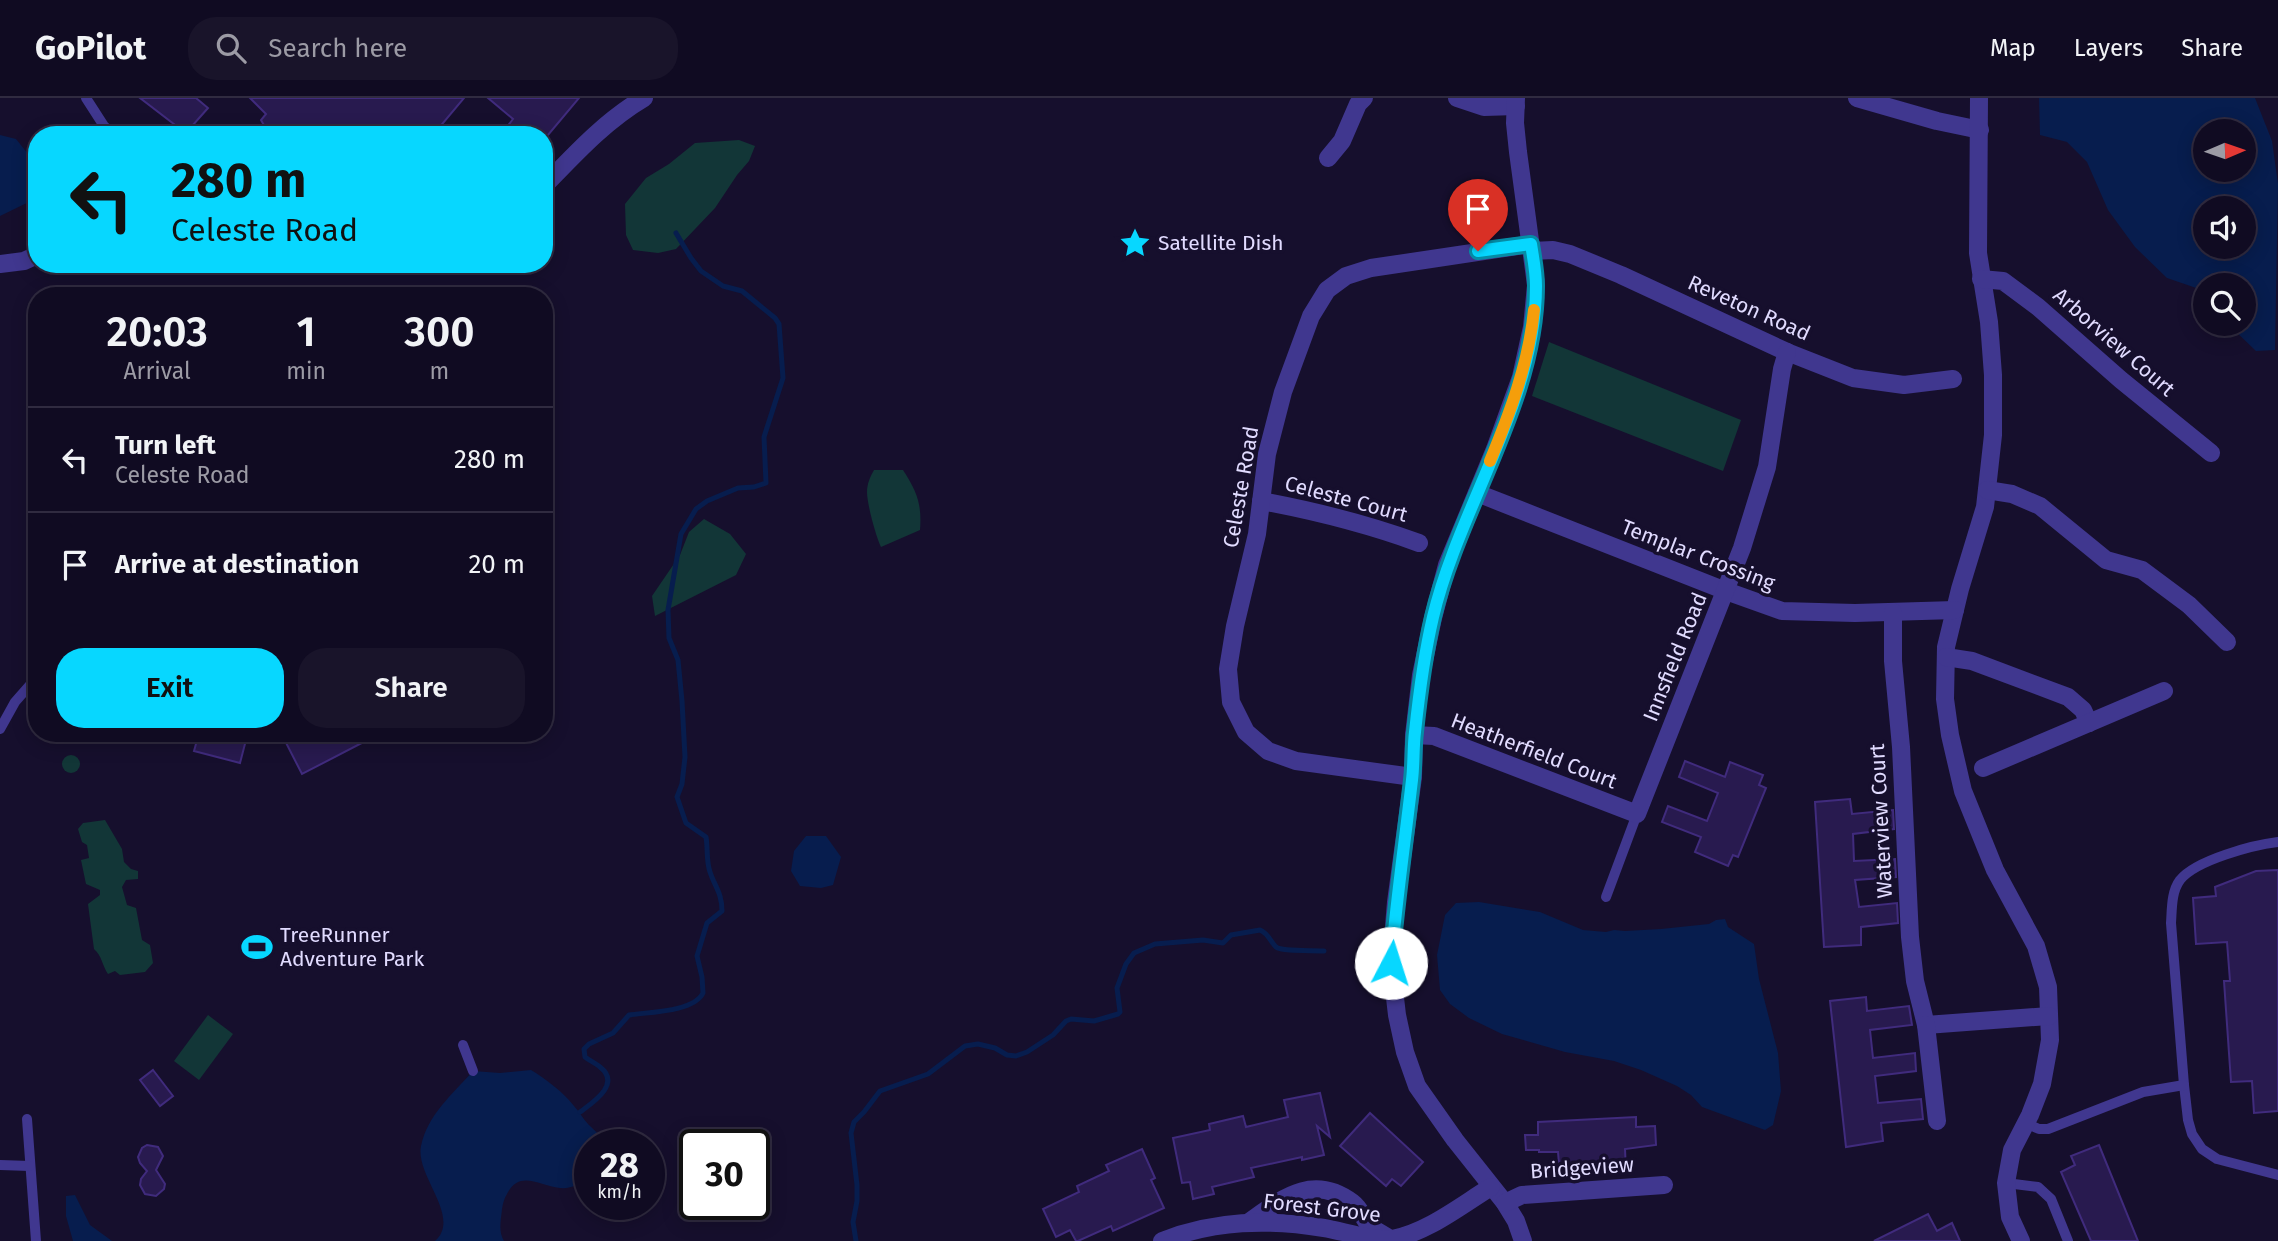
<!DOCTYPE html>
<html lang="en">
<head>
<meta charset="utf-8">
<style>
  body { margin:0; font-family:"Fira Sans",sans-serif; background:#19142a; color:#f1f3f6; height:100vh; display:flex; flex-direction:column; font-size:26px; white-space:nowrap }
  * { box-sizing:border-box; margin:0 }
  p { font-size:23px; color:#9c9ba5 }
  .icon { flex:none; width:38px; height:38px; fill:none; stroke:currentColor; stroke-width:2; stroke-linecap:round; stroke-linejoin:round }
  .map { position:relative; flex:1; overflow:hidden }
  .panel { position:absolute; left:28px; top:189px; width:525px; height:455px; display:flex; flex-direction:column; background:#100b22; border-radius:28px; box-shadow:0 4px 18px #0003,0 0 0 2px #302b40 }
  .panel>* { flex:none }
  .hud { position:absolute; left:28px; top:28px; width:525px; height:147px; border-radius:28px; box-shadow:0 4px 18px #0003,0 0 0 2px #302b40; background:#07d7ff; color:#111; overflow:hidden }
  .needle { width:46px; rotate:88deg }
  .tools { position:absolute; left:2193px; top:21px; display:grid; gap:14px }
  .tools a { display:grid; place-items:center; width:63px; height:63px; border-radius:50%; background:#100b22; box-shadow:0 4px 18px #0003,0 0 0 2px #302b40; font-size:35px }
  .speed { position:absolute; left:574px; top:1031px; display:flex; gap:14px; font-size:35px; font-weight:700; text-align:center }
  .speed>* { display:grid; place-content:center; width:91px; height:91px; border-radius:50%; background:#100b22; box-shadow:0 4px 18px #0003,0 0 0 2px #302b40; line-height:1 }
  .speed small { font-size:18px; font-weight:400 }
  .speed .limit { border:4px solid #111; border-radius:10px; background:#fff; color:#111 }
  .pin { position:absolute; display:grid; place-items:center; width:60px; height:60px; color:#fff; margin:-72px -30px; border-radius:50% 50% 50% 0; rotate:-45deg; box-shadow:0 0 7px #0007 }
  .pin .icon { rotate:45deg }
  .me { position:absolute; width:77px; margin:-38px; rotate:5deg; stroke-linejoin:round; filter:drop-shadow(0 0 5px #0008) }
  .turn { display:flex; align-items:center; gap:24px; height:147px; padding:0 28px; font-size:32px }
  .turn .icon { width:91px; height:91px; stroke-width:2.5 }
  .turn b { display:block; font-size:49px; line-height:60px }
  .eta { display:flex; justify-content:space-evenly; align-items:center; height:119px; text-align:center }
  .eta b { font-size:42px; font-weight:600; line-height:49px }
  .primary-button { display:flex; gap:14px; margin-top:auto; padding:14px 28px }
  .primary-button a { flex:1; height:80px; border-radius:28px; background:#07d7ff; color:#111; font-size:28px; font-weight:600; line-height:80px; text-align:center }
  .primary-button a+a { background:#19142a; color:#f1f3f6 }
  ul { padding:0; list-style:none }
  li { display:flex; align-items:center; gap:21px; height:105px; padding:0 28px; border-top:2px solid #302b40 }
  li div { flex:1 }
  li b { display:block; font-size:26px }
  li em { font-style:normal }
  header { display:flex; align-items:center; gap:42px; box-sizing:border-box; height:98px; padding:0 35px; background:#100b22; border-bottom:2px solid #302b40 }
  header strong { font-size:33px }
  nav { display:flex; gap:38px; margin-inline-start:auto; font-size:24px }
  .search { width:490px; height:63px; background:#19142a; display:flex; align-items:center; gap:18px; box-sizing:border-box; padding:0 24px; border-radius:28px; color:#9c9ba5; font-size:26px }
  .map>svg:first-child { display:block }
  .green { fill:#123637 }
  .water { fill:#071d4e; fill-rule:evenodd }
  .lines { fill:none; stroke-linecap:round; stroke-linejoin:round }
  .stream { stroke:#071d4e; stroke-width:5 }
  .building { fill:#281a4f; stroke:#402b7d; stroke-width:2 }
  .lane { stroke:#40378f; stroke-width:10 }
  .street { stroke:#40378f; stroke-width:18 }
  .route-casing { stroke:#058ca6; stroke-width:18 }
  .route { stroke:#07d7ff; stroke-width:12 }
  .slow { stroke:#f59e0b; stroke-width:12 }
  .labels { text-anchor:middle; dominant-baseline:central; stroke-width:7; stroke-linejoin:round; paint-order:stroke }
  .poi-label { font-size:21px; fill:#e1dbff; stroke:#160f2d; text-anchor:start }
  .street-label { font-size:21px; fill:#e1dbff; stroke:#160f2d }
</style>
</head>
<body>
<header>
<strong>GoPilot</strong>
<div class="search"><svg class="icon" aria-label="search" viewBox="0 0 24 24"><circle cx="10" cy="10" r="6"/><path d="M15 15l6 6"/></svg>Search here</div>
<nav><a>Map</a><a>Layers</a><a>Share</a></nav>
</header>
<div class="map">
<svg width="2278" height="1143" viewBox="0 0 2278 1143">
  <rect width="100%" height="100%" fill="#160f2d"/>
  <!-- green -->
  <g class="green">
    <polygon points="739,42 755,48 749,63 737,77 715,110 676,151 658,155 633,152 626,137 625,106 646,80 669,66 695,45"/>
    <polygon points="212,187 212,198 65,198 64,193"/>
    <polygon points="1549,244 1741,322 1723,373 1532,298"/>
    <path d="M874,372H903C917,394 922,406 920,432L881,449C876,439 867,406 867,394C867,386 870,379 874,372Z"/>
    <polygon points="704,421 730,436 746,456 736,477 655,518 652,498 680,457 689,434"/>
    <circle cx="71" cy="666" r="9"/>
    <path d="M105,722L122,751L124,764L131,771L138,773V781L126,782L122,789L127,807L136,810L142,842L150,847L153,865L145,874L120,877L115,873L108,876C102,867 102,858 94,851L88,806L100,797V792L86,786L81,762L89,760L87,747L82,744L78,731L83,725Z"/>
    <polygon points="208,917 233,936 199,982 174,963"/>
  </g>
  <!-- water -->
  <g class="water">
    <path d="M2039,0H2255L2272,43L2278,86L2275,252L2256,253L2228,226H2244V187H2205V193L2167,180L2135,149L2108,112L2087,64L2067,44L2040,37ZM2244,33V72H2205V33ZM2244,110V149H2205V110Z"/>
    <polygon points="0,37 16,41 37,67 37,100 0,118"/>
    <polygon points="806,738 826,738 841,759 833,787 821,790 800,788 791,773 794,753"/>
    <polygon points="1479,804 1540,814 1583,832 1606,834 1614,832 1625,833 1661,831 1709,826 1716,822 1725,821 1728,829 1754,846 1759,881 1778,955 1781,993 1773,1027 1765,1032 1702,1009 1691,997 1677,988 1641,972 1614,963 1565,954 1502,936 1469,920 1450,906 1440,892 1437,857 1445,817 1456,805"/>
    <path d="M531,972C546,981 563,994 574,1008C579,1013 583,1021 588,1026C595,1033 601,1038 607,1046H590V1079C581,1086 571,1091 560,1090C539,1088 520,1071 507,1096C504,1101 503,1105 502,1111C501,1122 498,1133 504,1143H435C462,1119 415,1078 421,1048C428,1016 452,997 473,973L500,975Z"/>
    <polygon points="75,1097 90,1127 112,1143 73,1143 66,1118 66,1098"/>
  </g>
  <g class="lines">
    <!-- stream -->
    <g class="stream">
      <path d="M580,1014C592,1005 622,986 600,969C596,965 590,963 585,959L584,951L589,946L613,935L629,917C648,914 694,914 703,895L702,879L697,858L707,825L722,813C722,795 715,789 710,774C706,763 708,750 706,739L686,725L677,699L682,686L685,659L682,603L678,562L669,540L668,512L681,436L696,411L707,403L738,390L754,389L766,385L764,339L783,280L779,226L775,220L742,193L723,188L701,173L691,160L676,135"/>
      <path d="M856,1143L853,1124L857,1103V1087L851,1035L854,1024L864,1014L880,993L928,976L965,948L978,946L995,950L1007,957L1016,958L1027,954L1053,937L1066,923L1071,921L1094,923L1118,916L1120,914L1117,890L1126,866L1134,855L1155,846L1203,842L1223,845L1231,837L1260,832C1269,836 1270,843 1276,849C1282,854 1314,852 1324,853"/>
    </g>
  </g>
  <!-- building -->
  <g class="building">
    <polygon points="140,0 196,0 208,10 193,27 183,33"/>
    <polygon points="250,0 464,0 433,37 374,37 367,31 362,37 259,37 265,29 261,22 266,16"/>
    <polygon points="488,0 579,0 548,37 515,37 507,29 513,21"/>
    <polygon points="199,635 221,635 246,642 240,665 194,653"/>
    <polygon points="281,635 381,635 302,676"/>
    <polygon points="1685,663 1725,679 1730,664 1763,677 1759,687 1766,690 1738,759 1733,757 1728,768 1695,754 1701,739 1662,724 1668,708 1707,723 1718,695 1679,679"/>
    <polygon points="1850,701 1852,716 1893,712 1894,731 1853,736 1854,763 1895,761 1896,779 1855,782 1859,809 1897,805 1898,825 1861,829 1861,847 1824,849 1815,704"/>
    <polygon points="2278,772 2278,1013 2254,1015 2252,983 2231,984 2224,883 2230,883 2227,844 2196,846 2193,800 2216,798 2215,789 2256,773"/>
    <polygon points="1866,899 1867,913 1909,908 1912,927 1870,932 1873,960 1915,955 1916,973 1875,978 1878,1005 1921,1001 1923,1021 1881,1025 1883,1043 1846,1049 1830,903"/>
    <polygon points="153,972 173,998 160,1008 140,982"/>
    <polygon points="1320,995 1330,1039 1317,1028 1324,1057 1302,1062 1302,1059 1251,1070 1254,1079 1212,1089 1214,1096 1193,1101 1190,1084 1182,1085 1173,1040 1210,1032 1209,1026 1243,1018 1246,1029 1288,1019 1284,1002"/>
    <polygon points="1370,1015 1423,1064 1401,1088 1392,1081 1386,1088 1340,1048"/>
    <polygon points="1636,1019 1636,1029 1655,1028 1656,1047 1625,1051 1626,1073 1560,1078 1558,1054 1539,1054 1539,1052 1526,1052 1525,1037 1538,1037 1538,1024"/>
    <polygon points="147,1047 158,1049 163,1058 156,1072 165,1086 164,1091 156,1098 145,1096 140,1087 141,1081 147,1073 140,1065 138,1059 142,1050"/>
    <polygon points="2099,1047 2138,1143 2091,1143 2061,1074 2075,1067 2071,1058"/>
    <polygon points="1142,1051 1155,1080 1151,1082 1164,1110 1113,1133 1111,1128 1078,1143 1076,1143 1070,1132 1056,1139 1043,1111 1079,1094 1077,1088 1109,1073 1106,1067"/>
    <polygon points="1928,1116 1937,1133 1952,1125 1960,1143 1874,1143"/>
  </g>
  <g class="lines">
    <!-- lane -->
    <g class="lane">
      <polyline points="86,0 104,28 114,37"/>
      <polyline points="0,631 15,604 37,579"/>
      <path d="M2278,744C2253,747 2196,762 2180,782C2171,794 2172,812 2171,825L2184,987L2188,1022L2192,1036L2202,1051L2217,1061L2278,1077"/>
      <polyline points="1606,799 1637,716"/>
      <polyline points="463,947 473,973"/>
      <polyline points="27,1021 36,1143"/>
      <polyline points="2025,1025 2039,1031 2048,1031 2143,994 2184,987"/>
      <polyline points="0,1067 30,1068"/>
      <polyline points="2006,1085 2038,1089 2051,1101 2068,1143"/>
    </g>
    <!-- street -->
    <g class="street">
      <polyline points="1457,0 1484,9 1516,8"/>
      <polyline points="1516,0 1515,25 1518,54 1536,187 1532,229 1521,279 1495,351 1447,467 1433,520 1421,577 1414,637 1413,679 1396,804 1391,865 1397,917 1405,954 1417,988 1455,1042 1505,1105 1516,1123 1523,1143"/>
      <polyline points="1857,0 1937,23 1980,32"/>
      <polyline points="1979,0 1978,155 1989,224 1993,277 1993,337 1985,409 1960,491 1946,549 1945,601 1950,637 1963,693 1995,772 2036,848 2048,889 2050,942 2042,986 2030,1017 2012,1052 2006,1085 2010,1119 2021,1143"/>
      <polyline points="1328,60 1342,43 1358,6 1364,0"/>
      <path d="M544,88C575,56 605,23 644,0"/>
      <polyline points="1532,153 1553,152 1570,156 1621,177 1787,254 1853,280 1904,287 1953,281"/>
      <polyline points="0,166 24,163 37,157"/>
      <polyline points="1981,181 2003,183 2038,209 2121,282 2211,355"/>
      <polyline points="1987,392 2012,396 2040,408 2106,462 2142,472 2189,507 2227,544"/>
      <polyline points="1477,395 1726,493 1782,513 1855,515 1955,512"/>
      <path d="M1261,403C1315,413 1367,426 1419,445"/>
      <polyline points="1893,514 1893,563 1901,649 1910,839 1915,883 1926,927 2049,918"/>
      <polyline points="1946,559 1972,563 2068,599 2083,612 2089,625"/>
      <polyline points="1414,637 1434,638 1637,716 1742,450 1767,369 1782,271 1787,254"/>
      <polyline points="1983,670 2164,593"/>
      <polyline points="1413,679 1296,663 1268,653 1246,634 1231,604 1228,571 1235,528 1257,436 1267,356 1283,294 1311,218 1327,192 1346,178 1371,170 1531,146"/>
      <polyline points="1926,927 1937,1023"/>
      <polyline points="1505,1105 1522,1097 1664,1087"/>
      <path d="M1249,1124C1283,1100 1313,1075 1353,1105C1360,1110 1363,1120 1369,1127C1374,1132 1381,1135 1387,1139"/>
      <path d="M1162,1143C1215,1122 1268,1121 1324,1130C1343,1133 1373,1143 1392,1141C1428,1134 1460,1108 1491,1089"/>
    </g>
  </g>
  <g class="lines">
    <!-- route casing -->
    <g class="route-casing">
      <path id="route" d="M1391,865C1396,804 1405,743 1412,682C1414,666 1413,650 1415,634C1419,596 1424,557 1433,519C1459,409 1536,303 1536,188C1536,174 1533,159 1531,146L1478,153"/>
    </g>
    <!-- route -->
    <use href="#route" class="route"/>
    <!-- slow -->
    <path class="slow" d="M1490,363C1510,315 1529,264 1534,212"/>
  </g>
  <!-- icons -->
  <defs>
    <g id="sight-bare" transform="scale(2.415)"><path d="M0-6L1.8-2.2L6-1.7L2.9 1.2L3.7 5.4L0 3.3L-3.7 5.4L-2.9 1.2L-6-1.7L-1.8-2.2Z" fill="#07d7ff" stroke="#160f2d" stroke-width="2.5" paint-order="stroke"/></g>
    <g id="stadium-bare" transform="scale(2.415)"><path d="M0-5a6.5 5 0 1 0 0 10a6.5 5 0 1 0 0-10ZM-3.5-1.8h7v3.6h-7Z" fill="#07d7ff" stroke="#160f2d" stroke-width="2.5" paint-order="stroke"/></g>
  </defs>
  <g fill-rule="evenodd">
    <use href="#sight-bare" x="1135" y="145"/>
    <use href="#stadium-bare" x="257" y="849"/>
  </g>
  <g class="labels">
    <!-- poi labels -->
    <g class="poi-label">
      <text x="1158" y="145">Satellite Dish</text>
      <text x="280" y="837">TreeRunner<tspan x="280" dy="24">Adventure Park</tspan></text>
    </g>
    <!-- street labels -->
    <g class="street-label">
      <text transform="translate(1749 210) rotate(24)">Reveton Road</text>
      <text transform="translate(2114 244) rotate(41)">Arborview Court</text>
      <text transform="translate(1241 389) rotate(-80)">Celeste Road</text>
      <text transform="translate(1346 401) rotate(15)">Celeste Court</text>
      <text transform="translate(1698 457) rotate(21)">Templar Crossing</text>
      <text transform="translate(1675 559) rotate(-68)">Innsfield Road</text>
      <text transform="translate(1534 653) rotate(21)">Heatherfield Court</text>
      <text transform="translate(1881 723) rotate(-93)">Waterview Court</text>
      <text transform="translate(1582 1070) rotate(-4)">Bridgeview</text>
      <text transform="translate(1322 1110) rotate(7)">Forest Grove</text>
    </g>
  </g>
</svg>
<div class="tools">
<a><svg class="needle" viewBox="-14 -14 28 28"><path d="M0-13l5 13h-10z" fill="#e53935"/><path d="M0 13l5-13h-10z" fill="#9c9ba5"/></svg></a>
<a><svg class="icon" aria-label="sound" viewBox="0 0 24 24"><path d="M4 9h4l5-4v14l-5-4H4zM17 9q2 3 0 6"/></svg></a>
<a><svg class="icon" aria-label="search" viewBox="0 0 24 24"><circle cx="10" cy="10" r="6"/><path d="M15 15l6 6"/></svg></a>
</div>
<div class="speed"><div>28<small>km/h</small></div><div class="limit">30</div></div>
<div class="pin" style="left:1478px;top:153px;background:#d93025"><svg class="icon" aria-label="arrive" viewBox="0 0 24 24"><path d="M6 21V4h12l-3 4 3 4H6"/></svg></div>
<svg class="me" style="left:1391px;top:865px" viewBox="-20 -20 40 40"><circle r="19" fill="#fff"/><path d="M0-13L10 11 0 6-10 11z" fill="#07d7ff"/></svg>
<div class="hud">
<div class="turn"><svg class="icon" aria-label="left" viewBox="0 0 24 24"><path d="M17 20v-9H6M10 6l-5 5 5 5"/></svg><div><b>280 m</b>Celeste Road</div></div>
</div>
<section class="panel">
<div class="eta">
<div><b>20:03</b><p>Arrival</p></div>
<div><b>1</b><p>min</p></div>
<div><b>300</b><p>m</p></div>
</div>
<ul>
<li><svg class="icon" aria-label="left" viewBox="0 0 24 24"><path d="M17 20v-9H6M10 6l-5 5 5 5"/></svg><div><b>Turn left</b><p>Celeste Road</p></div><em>280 m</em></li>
<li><svg class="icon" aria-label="arrive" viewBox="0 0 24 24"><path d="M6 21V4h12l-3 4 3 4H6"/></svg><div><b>Arrive at destination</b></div><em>20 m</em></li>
</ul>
<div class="primary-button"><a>Exit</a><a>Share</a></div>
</section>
</div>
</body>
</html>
